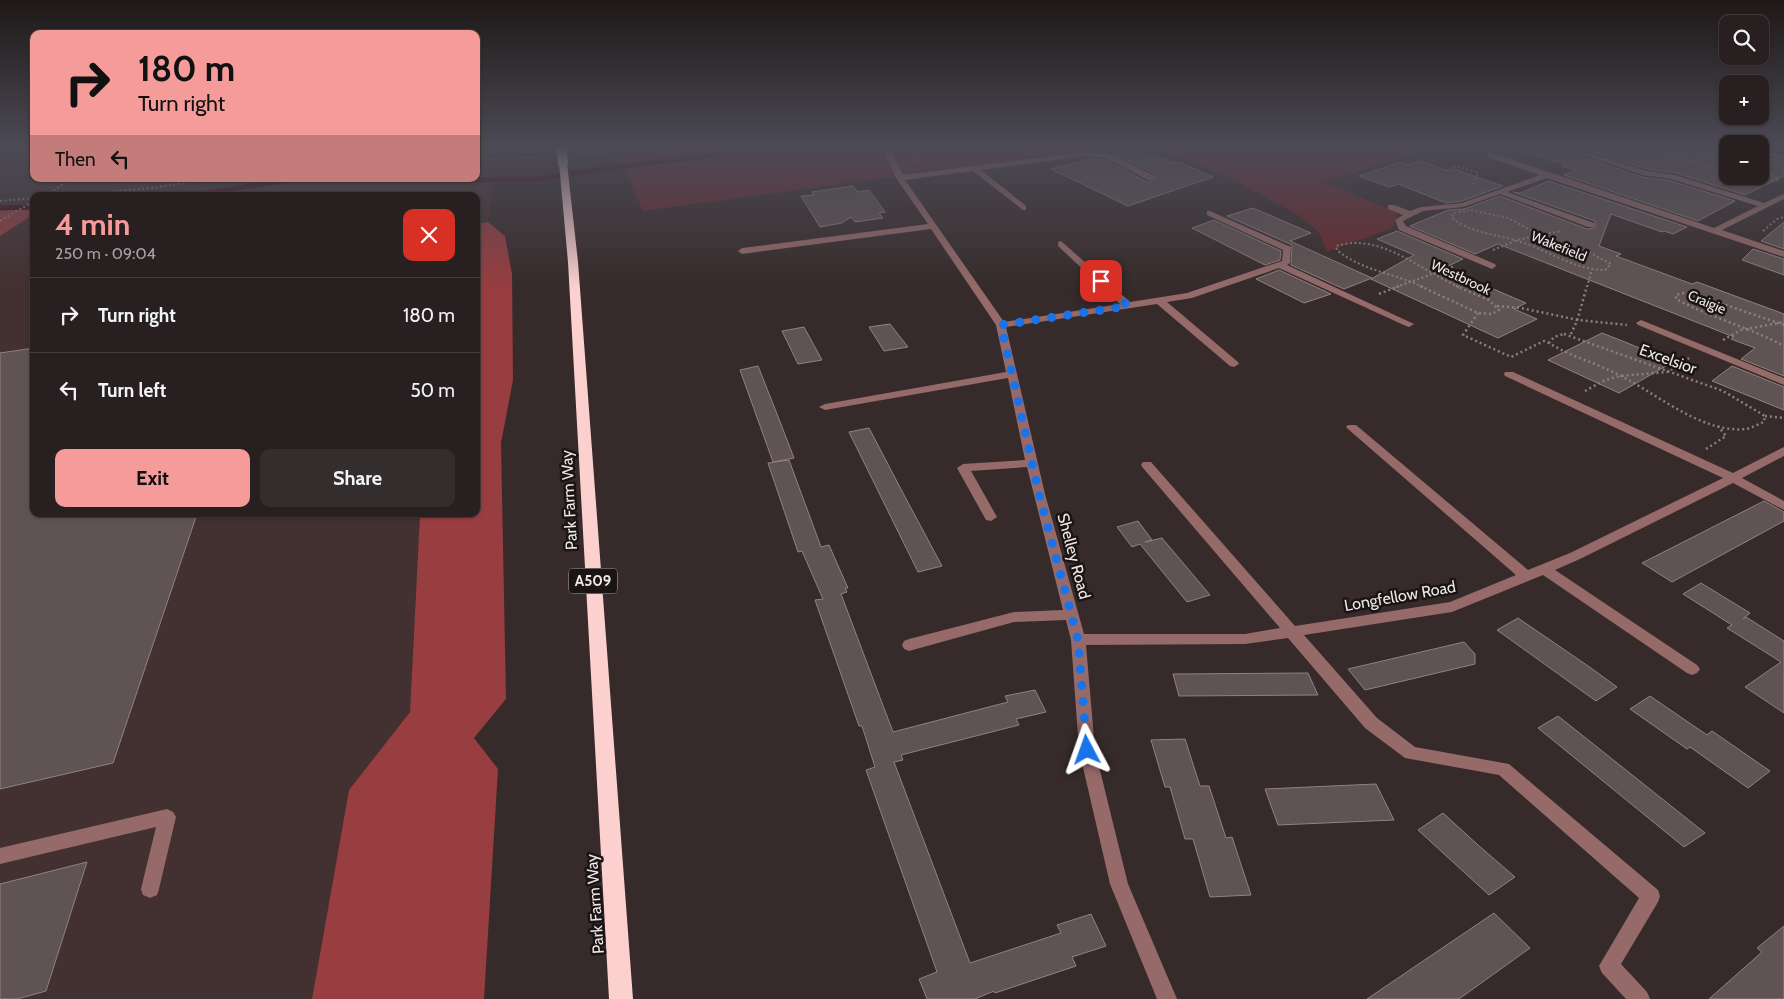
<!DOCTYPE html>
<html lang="en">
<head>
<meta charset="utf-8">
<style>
  body { margin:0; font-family:Cabin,sans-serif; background:#342d2d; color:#f1f3f6; height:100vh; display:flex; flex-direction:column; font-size:19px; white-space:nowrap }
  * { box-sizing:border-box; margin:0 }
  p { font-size:16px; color:#a5a3a5 }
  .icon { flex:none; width:28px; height:28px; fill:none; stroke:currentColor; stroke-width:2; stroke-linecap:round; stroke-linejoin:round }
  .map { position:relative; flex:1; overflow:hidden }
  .panel { position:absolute; left:30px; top:192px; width:450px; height:325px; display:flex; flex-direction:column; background:#282020; border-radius:10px; box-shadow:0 1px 4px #0004,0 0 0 1px #443e3e }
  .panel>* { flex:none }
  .guide { position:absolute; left:30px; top:30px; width:450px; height:152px; border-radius:10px; box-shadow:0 1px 4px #0004,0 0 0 1px #443e3e; background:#f59b9a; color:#111; overflow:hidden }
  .controls { position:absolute; left:1719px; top:15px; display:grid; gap:10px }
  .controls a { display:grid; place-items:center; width:50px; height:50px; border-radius:10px; background:#282020; box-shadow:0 1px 4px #0004,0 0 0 1px #443e3e; font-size:25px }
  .pin { position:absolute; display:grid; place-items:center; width:42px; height:42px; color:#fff; margin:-21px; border-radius:10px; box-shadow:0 2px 8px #0006 }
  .me { position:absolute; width:55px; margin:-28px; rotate:356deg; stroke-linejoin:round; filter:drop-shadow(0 0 4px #0008) }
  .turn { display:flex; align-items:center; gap:18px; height:105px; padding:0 25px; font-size:22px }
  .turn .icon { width:65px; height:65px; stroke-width:2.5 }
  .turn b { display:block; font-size:35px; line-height:42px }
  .then { display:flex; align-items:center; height:48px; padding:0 25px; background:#0003; gap:10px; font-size:19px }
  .round { display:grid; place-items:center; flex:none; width:52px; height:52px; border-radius:10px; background:#342d2d }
  .overview { display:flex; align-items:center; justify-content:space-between; height:85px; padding:0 25px }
  h1 { font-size:30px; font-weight:700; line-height:38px; color:#f59b9a }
  .action { display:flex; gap:10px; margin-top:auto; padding:10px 25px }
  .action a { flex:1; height:58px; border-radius:10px; background:#f59b9a; color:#111; font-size:20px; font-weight:700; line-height:58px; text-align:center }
  .action a+a { background:#342d2d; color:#f1f3f6 }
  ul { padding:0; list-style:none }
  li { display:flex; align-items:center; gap:15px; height:75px; padding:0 25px; border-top:1px solid #443e3e }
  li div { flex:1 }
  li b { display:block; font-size:19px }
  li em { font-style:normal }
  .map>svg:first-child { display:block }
  .built { fill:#433030 }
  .green { fill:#69282b }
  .forest { fill:#983d40 }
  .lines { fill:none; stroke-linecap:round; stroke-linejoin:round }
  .stream { stroke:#37090d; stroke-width:5 }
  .building { fill:#605353; stroke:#908282 }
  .path-far1 { stroke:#8a8080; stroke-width:2; stroke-dasharray:2 2.5; stroke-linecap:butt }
  .path { stroke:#8a8080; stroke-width:2.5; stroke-dasharray:2 3; stroke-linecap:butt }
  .minor { fill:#956a69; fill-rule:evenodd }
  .highway { fill:#fcd0cf; fill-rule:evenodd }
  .highway-bridge { stroke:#fcd0cf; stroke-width:10 }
  .route { stroke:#1a73e8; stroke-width:9; stroke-dasharray:0 16.2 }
  .labels { text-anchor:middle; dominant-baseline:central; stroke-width:5; stroke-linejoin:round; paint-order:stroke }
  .far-street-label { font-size:14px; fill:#f0e8e8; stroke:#1a1514 }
  .shield { fill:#1a1514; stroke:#b0a9a8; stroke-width:1 }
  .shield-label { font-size:15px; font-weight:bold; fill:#f0e8e8 }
  .street-label { font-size:16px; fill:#f0e8e8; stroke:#1a1514 }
</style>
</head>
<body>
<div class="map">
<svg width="1784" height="999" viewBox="0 0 1784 999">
  <rect width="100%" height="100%" fill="#362b2a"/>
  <!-- built -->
  <g class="built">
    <polygon points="0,148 34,148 34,179 476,179 476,148 497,148 488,222 476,224 476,196 34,196 34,210 0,210"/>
    <polygon points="34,214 34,514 420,514 410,712 349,790 312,999 0,999 0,236"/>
  </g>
  <!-- green -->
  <g class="green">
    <polygon points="615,148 1103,148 643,211"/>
    <polygon points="1159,148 1433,148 1324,182 1398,213 1392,228 1327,252 1318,231 1295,213 1237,182"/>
  </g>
  <!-- forest -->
  <g class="forest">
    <polygon points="0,210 34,210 34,214 0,236"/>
    <polygon points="488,222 505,236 512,274 513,380 501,443 506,699 474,738 498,769 484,999 312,999 349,790 410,712 420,514 476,514 476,224"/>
  </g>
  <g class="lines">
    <!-- stream -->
    <g class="stream">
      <polyline points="187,196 288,180 533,180 610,168 770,148"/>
      <polyline points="0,208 34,207"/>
    </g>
  </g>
  <!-- building -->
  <g class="building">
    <polygon points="1129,148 1152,157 1156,156 1174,163 1179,162 1213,177 1128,206 1051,169 1091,159 1105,160 1147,182 1155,181 1155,174 1112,153"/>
    <polygon points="1528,148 1706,148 1728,152 1728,176 1760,176 1760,158 1764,156 1784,162 1784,176 1745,195 1676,173 1647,169 1589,151 1582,154 1583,157 1642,177 1671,181 1735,201 1698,221 1564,175 1576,170 1562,166 1565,164 1527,153"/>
    <polygon points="1420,161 1448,171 1454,169 1503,186 1462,201 1446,203 1398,184 1389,187 1359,176 1401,162 1408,165"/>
    <polygon points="1549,181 1687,227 1673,234 1664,231 1662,232 1611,214 1599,246 1621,254 1616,256 1692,284 1697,282 1784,314 1784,376 1741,359 1755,348 1731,339 1734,337 1498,244 1475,254 1410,226 1448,210 1464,209 1500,196 1587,229 1595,228 1595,221 1513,192 1520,193"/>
    <polygon points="853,186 858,192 869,190 885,212 879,213 883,218 855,222 851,217 842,223 820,227 801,196 814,195 812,192"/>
    <polygon points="1253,208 1311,233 1290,241 1372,278 1344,289 1291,265 1292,245 1227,216"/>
    <polygon points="1214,220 1281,251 1280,260 1265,265 1192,228"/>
    <polygon points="1784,222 1784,249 1761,241"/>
    <polygon points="1397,231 1463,259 1444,268 1526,303 1514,309 1537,319 1498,338 1371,279 1414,255 1377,239"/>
    <polygon points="1753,249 1784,259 1784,275 1742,260"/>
    <polygon points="1279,270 1331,294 1304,303 1256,279"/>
    <polygon points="890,324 897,333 908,347 884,351 869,327"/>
    <polygon points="804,327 822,360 798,364 782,331"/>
    <polygon points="1602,333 1625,342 1673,362 1619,393 1548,360"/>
    <polygon points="34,348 34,514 197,514 113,763 0,789 0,353"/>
    <polygon points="758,366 777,414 794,458 773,462 740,370"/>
    <polygon points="1732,366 1784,387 1784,410 1712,381"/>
    <polygon points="869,428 904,495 942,566 918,572 849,432"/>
    <polygon points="789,460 821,547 829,545 848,588 845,588 847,592 841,594 893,732 1008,702 1005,696 1035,690 1046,712 1016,719 1019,725 901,755 903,760 894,762 970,963 1061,933 1057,925 1091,914 1106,946 1072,957 1076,966 995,993 994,991 975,999 927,999 919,979 937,972 866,770 875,767 862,726 859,726 815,600 823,599 802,551 798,552 768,463"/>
    <polygon points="1764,501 1784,512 1784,521 1672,582 1642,563"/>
    <polygon points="1138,521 1152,540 1145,542 1162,538 1210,595 1187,602 1140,544 1132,547 1117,527"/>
    <polygon points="1701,583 1750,613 1743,619 1746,617 1784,641 1784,713 1745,687 1781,662 1727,628 1732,625 1683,594"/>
    <polygon points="1518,618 1591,668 1617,687 1596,701 1497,630"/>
    <polygon points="1464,642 1475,654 1475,664 1365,690 1348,669"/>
    <polygon points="1308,673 1318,695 1179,696 1173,674"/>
    <polygon points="1650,696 1707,735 1712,731 1770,771 1748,788 1690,747 1687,749 1630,709"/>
    <polygon points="1558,716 1592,743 1705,833 1684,847 1538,728"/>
    <polygon points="1185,739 1200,786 1209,786 1226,838 1232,837 1251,895 1210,897 1193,839 1185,839 1170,787 1165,787 1151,740"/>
    <polygon points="1376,784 1394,820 1278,825 1265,789"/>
    <polygon points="1443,813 1478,845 1515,877 1489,895 1418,830"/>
    <polygon points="87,862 46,991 17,999 0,999 0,884"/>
    <polygon points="1494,913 1530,948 1459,999 1367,999"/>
    <polygon points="1784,926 1784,999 1709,999 1762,952 1757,948"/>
  </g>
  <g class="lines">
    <!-- path-far1 -->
    <g class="path-far1">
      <polyline points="910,148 916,161"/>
      <polyline points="1648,148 1728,172"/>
      <polyline points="1676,148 1728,159"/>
      <polyline points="579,154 645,148"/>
      <polyline points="476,160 545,157"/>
      <polyline points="1685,164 1704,158 1721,148"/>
      <polyline points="1760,168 1777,178 1775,180"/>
      <polyline points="1445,170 1457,166 1478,173 1472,187"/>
      <polyline points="1745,176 1781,181"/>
      <polyline points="46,196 70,179"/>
      <polyline points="57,196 152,188 211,179"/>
      <polyline points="0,201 34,198"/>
      <path d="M1471,210L1508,218L1542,236L1590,253L1611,264L1605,270C1574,270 1550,251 1521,242C1497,234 1473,234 1452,218L1453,213Z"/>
      <polyline points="0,221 34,201"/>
      <polyline points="1763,231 1777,219 1784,217"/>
      <polyline points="1493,250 1517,240 1561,231"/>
      <polyline points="1396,287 1455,266"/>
      <path d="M1423,287C1394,273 1362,271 1337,250L1336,246C1380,232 1420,270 1459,287"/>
      <polyline points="1587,287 1592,269"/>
    </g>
    <!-- path -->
    <g class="path">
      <polyline points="1420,286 1478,313 1492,314 1499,310 1489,300 1456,286"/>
      <polyline points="1379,294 1399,286"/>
      <polyline points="1497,306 1521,308 1578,320 1627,325"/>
      <polyline points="1478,313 1463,335 1511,357 1544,341 1549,343"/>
      <path d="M1784,325L1694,294L1684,293L1676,295V299C1711,318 1749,327 1784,346"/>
      <path d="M1564,334L1723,391L1765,416L1764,422C1758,424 1752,428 1746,429C1701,434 1654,391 1615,373C1593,362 1570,356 1549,343L1554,337Z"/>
      <polyline points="1571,334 1577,321 1587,286"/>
      <polyline points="1723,340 1741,330 1784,322"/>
      <polyline points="1585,391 1605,380 1620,376 1667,372 1689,358"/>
      <polyline points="1765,416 1784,418"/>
      <polyline points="1706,449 1726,436 1718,426"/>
    </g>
    <!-- minor -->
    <g class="minor">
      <polygon points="883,148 889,148 903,175 1083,152 1111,154 1154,176 1154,180 1148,180 1106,158 1083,156 981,170 1026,206 1026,210 1023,210 973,171 905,180 1004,322 1120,304 1058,246 1058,242 1061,241 1130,302 1187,293 1282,261 1283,250 1207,215 1207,211 1210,211 1291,247 1290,263 1287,265 1414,324 1409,327 1406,326 1279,268 1192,298 1167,302 1238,362 1239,364 1234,367 1230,366 1157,304 1006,327 1045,494 1084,634 1245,634 1280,628 1143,468 1141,465 1143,462 1151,462 1295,626 1450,602 1516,575 1348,429 1346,427 1348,425 1356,425 1528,570 1570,553 1723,478 1505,376 1504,374 1505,372 1513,372 1733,473 1784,447 1784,456 1742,478 1784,501 1784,510 1733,483 1580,559 1555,570 1697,665 1700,669 1697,673 1692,675 1687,673 1543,575 1452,612 1304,635 1377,718 1415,747 1509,764 1658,890 1660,896 1658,902 1621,964 1647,992 1650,999 1626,999 1602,973 1599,966 1639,898 1499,775 1405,758 1365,728 1288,638 1245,644 1086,645 1095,750 1128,884 1177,999 1157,999 1110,884 1079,750 1071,640 1066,620 1014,622 909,651 904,649 902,645 904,641 909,639 1014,612 1063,610 1027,467 971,471 997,517 991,521 986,520 957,468 963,464 1025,460 1008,378 825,410 819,407 825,404 1006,372 996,325 931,229 742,254 738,251 742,248 928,224 896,178"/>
      <polygon points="1760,149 1784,156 1784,160 1760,153"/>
      <polygon points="1487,153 1493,153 1714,228 1758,206 1671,179 1643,175 1584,155 1588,153 1647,171 1675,175 1764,203 1784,194 1784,199 1722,230 1784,251 1784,257 1547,178 1507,192 1594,223 1594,227 1588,227 1500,194 1463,207 1423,211 1403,221 1406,226 1495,264 1496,266 1492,269 1399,230 1395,220 1403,215 1388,209 1388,205 1394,205 1410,211 1421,207 1462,203 1540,175 1487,157"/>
      <polygon points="1641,320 1784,378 1784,385 1638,325 1636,323"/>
      <polygon points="167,809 173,812 176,817 159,889 157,895 150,898 143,895 141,889 156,827 0,864 0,848"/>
    </g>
    <!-- highway -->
    <polygon class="highway" points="563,160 567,163 578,262 633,999 609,999 568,262 559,163"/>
    <!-- highway-bridge -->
    <polyline class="highway-bridge" points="561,148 563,163"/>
  </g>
  <!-- sky -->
  <linearGradient id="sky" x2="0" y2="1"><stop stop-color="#1e1817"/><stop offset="0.51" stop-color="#4c4a55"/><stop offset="1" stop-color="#4c4a55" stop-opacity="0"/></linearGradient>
  <rect width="1784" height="288" fill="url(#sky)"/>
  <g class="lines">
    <!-- route -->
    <polyline class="route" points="1087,750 1078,640 1039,494 1001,325 1128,306 1101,281"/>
  </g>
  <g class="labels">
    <!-- far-street labels -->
    <g class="far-street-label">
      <text transform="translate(1559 246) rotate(22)">Wakefield</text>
      <text transform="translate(1461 277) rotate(25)">Westbrook</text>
      <text transform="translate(1707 302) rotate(23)">Craigie</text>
    </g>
    <!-- shield labels -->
    <rect class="shield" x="569" y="568.5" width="48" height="25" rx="4"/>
    <g class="shield-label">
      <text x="593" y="581">A509</text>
    </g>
    <!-- street labels -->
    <g class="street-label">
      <text transform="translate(1668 359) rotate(20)">Excelsior</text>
      <text transform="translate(569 500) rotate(-93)">Park Farm Way</text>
      <text transform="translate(1074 556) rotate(75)">Shelley Road</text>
      <text transform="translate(1400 596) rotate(-10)">Longfellow Road</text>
      <text transform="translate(595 904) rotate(-94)">Park Farm Way</text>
    </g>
  </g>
</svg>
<div class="controls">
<a><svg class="icon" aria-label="search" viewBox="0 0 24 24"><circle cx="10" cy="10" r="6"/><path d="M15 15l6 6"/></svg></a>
<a>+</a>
<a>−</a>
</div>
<div class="pin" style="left:1101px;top:281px;background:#d93025"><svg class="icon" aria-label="arrive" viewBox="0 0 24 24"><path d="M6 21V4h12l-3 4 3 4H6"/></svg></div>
<svg class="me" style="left:1087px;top:750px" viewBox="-20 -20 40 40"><path d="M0-17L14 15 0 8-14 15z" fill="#1a73e8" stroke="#fff" stroke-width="4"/></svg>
<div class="guide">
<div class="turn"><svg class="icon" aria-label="right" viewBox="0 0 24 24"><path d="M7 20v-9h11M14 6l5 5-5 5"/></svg><div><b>180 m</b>Turn right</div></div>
<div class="then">Then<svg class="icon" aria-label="left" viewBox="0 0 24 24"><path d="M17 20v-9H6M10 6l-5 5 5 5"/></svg></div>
</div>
<section class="panel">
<div class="overview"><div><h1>4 min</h1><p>250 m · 09:04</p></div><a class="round" style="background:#d93025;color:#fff"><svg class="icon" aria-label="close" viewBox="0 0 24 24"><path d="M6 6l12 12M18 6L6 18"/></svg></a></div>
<ul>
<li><svg class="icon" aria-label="right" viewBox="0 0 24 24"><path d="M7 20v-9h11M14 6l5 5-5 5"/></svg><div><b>Turn right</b></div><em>180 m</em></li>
<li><svg class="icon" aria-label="left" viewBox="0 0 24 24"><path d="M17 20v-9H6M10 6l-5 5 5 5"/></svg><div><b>Turn left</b></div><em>50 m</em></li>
</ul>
<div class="action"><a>Exit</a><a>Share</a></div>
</section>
</div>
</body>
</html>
